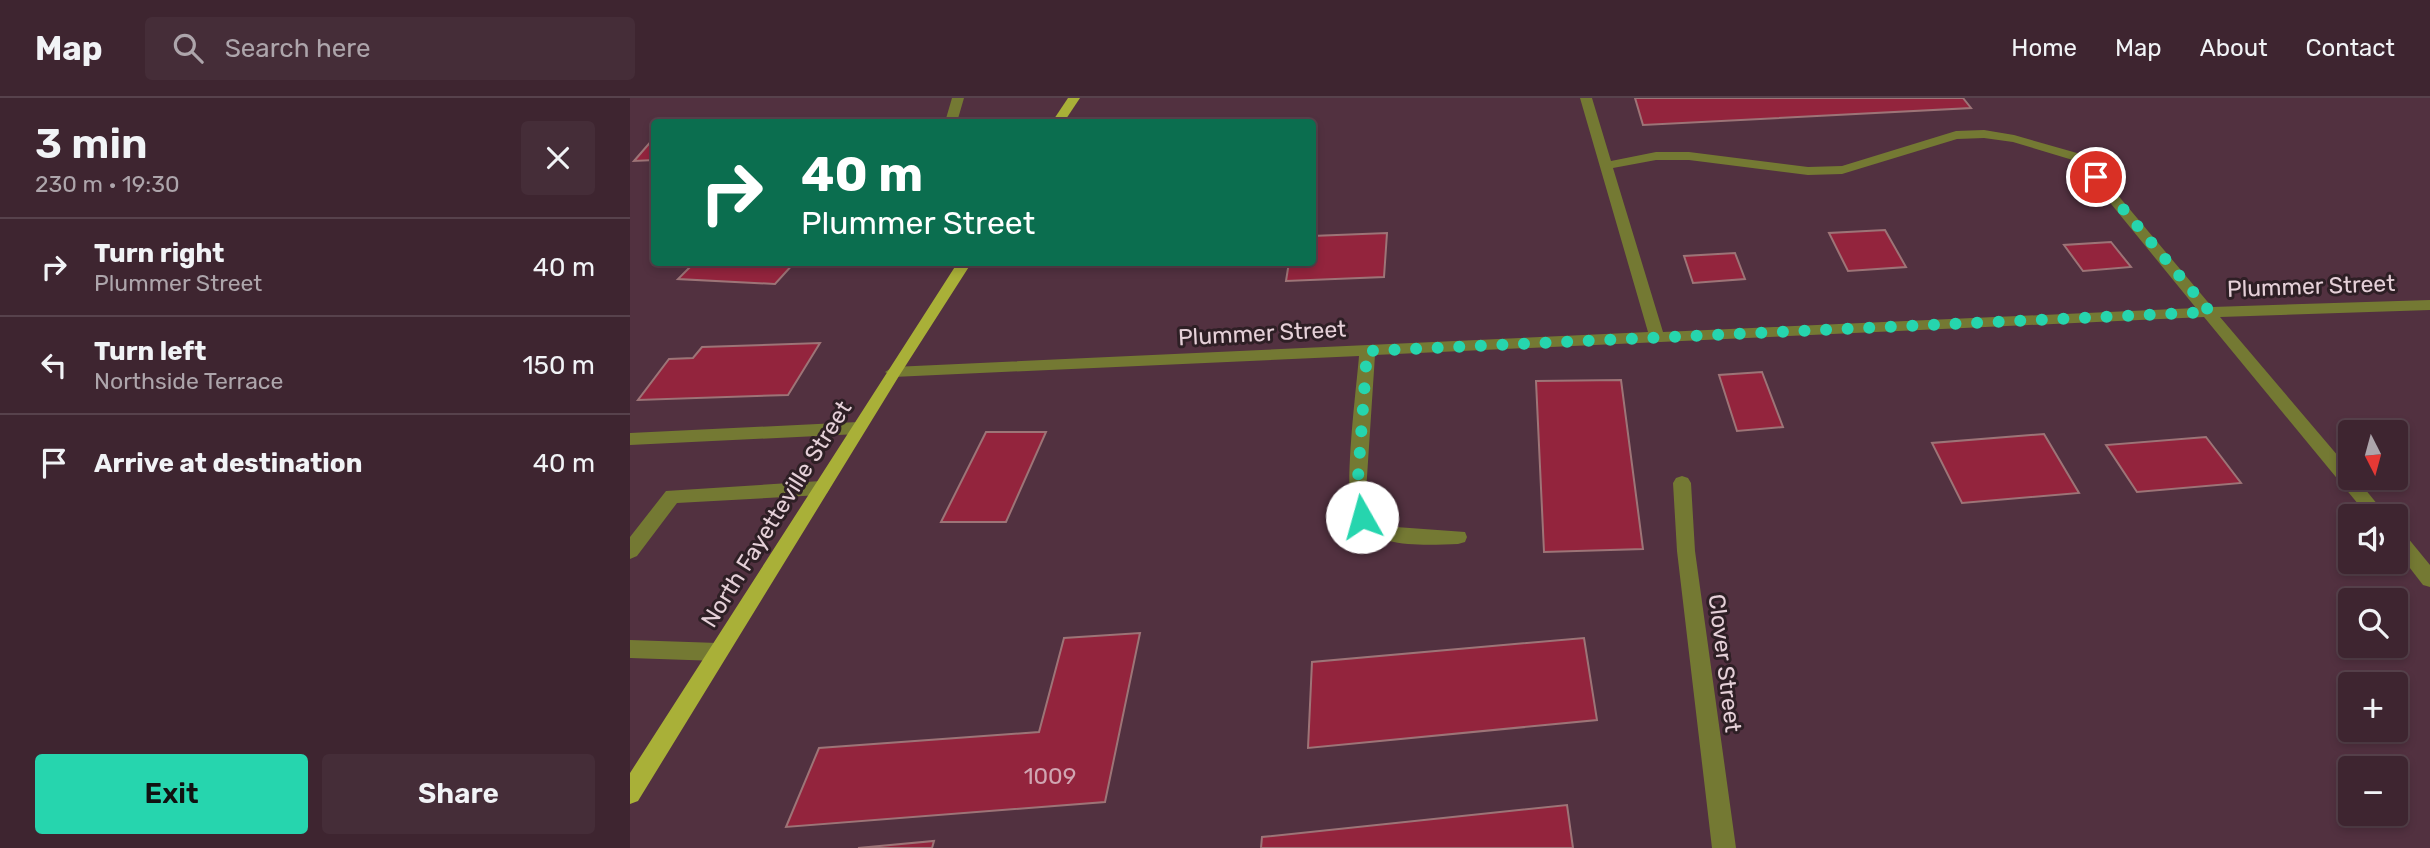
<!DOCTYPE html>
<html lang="en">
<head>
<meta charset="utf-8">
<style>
  body { margin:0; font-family:Rubik,sans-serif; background:#452d38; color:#f1f3f6; height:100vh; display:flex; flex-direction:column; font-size:26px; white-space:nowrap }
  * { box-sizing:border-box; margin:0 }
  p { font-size:23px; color:#ada5ab }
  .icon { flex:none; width:38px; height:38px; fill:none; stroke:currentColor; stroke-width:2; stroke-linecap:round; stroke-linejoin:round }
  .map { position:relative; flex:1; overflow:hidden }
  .sheet { display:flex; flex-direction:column; background:#3e2530; width:630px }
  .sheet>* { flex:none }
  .hud { position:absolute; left:21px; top:21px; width:665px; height:147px; border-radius:7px; box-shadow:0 4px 10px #0003,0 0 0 2px #57424c; background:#0b6e4f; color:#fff; overflow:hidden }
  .needle { width:46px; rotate:174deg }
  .buttons { position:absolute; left:1708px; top:322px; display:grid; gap:14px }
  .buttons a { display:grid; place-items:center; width:70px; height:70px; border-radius:7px; background:#3e2530; box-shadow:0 4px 10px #0003,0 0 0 2px #57424c; font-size:35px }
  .pin { position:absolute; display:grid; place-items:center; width:60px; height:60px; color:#fff; margin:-30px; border:4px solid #fff; border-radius:50%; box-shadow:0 2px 7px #0007 }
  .me { position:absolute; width:77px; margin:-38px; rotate:353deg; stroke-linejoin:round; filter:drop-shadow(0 0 5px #0008) }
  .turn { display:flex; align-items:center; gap:24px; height:147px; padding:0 35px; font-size:32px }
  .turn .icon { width:91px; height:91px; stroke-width:2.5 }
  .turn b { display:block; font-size:49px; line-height:60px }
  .round { display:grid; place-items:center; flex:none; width:74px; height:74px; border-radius:7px; background:#452d38 }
  .headline { display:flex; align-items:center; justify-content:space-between; height:119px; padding:0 35px }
  h1 { font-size:42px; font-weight:600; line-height:52px }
  .primary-button { display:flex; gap:14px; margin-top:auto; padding:14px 35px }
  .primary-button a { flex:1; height:80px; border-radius:7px; background:#26d5ae; color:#111; font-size:28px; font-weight:600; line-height:80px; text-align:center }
  .primary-button a+a { background:#452d38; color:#f1f3f6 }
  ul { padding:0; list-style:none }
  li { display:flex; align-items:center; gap:21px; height:98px; padding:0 35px; border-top:2px solid #57424c }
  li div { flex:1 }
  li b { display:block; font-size:26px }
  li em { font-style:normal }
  header { display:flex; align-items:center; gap:42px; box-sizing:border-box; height:98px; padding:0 35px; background:#3e2530; border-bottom:2px solid #57424c }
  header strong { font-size:33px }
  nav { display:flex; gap:38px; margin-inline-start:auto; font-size:24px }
  .search { width:490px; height:63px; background:#452d38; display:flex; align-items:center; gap:18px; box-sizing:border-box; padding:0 24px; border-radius:7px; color:#ada5ab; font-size:26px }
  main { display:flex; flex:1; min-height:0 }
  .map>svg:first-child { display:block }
  .building { fill:#93243d; stroke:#9d7477; stroke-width:2 }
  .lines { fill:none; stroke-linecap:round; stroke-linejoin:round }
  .minor { fill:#747933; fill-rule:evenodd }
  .major { fill:#a9b038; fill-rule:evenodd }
  .route { stroke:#26d5ae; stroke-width:12; stroke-dasharray:0 21.6 }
  .labels { text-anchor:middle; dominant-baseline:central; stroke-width:6; stroke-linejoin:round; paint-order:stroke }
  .street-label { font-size:23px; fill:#e5d0d8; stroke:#2e1f25 }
  .near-number-label { font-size:23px; fill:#d0a5b1 }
</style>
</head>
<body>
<header>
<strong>Map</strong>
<div class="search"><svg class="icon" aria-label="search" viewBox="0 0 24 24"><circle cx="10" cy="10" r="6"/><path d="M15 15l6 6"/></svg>Search here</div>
<nav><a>Home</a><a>Map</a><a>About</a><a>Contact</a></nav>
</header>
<main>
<section class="sheet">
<div class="headline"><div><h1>3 min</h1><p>230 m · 19:30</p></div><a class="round"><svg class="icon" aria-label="close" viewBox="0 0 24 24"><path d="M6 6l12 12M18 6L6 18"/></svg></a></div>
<ul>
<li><svg class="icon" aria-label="right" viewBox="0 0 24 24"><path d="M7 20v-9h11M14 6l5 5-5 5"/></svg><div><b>Turn right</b><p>Plummer Street</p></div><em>40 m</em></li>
<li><svg class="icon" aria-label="left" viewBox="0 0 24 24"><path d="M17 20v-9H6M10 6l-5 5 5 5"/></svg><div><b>Turn left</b><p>Northside Terrace</p></div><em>150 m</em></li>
<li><svg class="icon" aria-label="arrive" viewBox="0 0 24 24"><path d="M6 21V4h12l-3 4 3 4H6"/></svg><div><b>Arrive at destination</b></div><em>40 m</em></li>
</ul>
<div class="primary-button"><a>Exit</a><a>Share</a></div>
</section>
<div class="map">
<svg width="1800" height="750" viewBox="0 0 1800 750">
  <rect width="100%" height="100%" fill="#523140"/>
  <!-- building -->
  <g class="building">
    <polygon points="1005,0 1333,0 1341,10 1013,27"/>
    <polygon points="23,41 24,62 4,63"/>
    <polygon points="1255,132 1276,169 1218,173 1199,135"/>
    <polygon points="757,135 754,179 656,183 659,164 682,164 682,138"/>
    <polygon points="1481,144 1501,169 1453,173 1434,147"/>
    <polygon points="1105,155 1115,181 1063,185 1054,158"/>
    <polygon points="65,164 165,164 145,186 48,181"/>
    <polygon points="190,245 158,297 8,302 39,261 63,260 72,249"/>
    <polygon points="1132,274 1153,329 1107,333 1089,277"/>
    <polygon points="991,282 1013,451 914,454 906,283"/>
    <polygon points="356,334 416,334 376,424 311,424"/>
    <polygon points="1414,336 1449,395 1332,405 1302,345"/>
    <polygon points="1576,339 1611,385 1507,394 1476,347"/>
    <polygon points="510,535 475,704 156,729 189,650 409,634 434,540"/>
    <polygon points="954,540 967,622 678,650 682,564"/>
    <polygon points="937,707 943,750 631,750 632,739"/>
    <polygon points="304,743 302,750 228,750"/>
  </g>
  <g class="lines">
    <!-- minor -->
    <g class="minor">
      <polygon points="322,0 334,0 327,24 315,24"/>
      <path d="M950,0H962L981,63L1026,54H1059L1178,69L1212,68L1326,33L1354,32L1384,37L1454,57L1582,209L1800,202V212L1590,219L1720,372V380H1726L1757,418H1738L1574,219L745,257L736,394L740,415L766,429L835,434L837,439L835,444L828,446C797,447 748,451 725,424C711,406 727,286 729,258L263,279L255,274L263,269L1018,234ZM1354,40L1383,44L1446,63L1566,210L1033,234L983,70L1026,62H1059L1178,77L1212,76L1327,41Z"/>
      <polygon points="228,324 236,330 228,336 0,347 0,335"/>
      <polygon points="1052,378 1058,380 1061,385 1065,453 1106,750 1082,750 1047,453 1043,385 1046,380"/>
      <polygon points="191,383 197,385 200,390 197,395 191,397 47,405 7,458 0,461 0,439 36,393"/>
      <polygon points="1766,432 1773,434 1800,467 1800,489 1793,487 1766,452"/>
      <polygon points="0,542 88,545 95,548 98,554 95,560 88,563 0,560"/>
    </g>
    <!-- major -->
    <g class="major">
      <polygon points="438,0 450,0 434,24 422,24"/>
      <polygon points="328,164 342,164 269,278 8,703 0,706 0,675"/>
    </g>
  </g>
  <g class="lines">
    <!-- route -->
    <polyline class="route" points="732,419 727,394 737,253 1580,214 1466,79"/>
  </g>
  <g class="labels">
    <!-- street labels -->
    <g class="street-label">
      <text transform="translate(1681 188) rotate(-2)">Plummer Street</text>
      <text transform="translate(632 235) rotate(-3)">Plummer Street</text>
      <text transform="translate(146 416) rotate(-58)">North Fayetteville Street</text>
      <text transform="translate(1095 565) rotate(83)">Clover Street</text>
    </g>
    <!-- near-number labels -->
    <g class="near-number-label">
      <text x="420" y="678">1009</text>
    </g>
  </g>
</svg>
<div class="buttons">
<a><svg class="needle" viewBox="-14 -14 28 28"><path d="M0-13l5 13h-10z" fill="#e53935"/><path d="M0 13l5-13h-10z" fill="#ada5ab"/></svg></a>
<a><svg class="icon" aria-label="sound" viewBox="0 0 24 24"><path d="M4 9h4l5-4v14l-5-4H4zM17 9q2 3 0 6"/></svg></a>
<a><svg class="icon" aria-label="search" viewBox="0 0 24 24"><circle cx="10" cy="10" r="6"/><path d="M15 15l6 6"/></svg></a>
<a>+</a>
<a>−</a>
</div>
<div class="pin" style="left:1466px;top:79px;background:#d93025"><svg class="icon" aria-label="arrive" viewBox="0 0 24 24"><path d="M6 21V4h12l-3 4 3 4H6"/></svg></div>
<svg class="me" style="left:732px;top:419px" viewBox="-20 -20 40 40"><circle r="19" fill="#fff"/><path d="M0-13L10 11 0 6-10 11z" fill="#26d5ae"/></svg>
<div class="hud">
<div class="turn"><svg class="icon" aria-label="right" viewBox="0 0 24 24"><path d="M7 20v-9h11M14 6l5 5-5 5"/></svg><div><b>40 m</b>Plummer Street</div></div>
</div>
</div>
</main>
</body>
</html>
